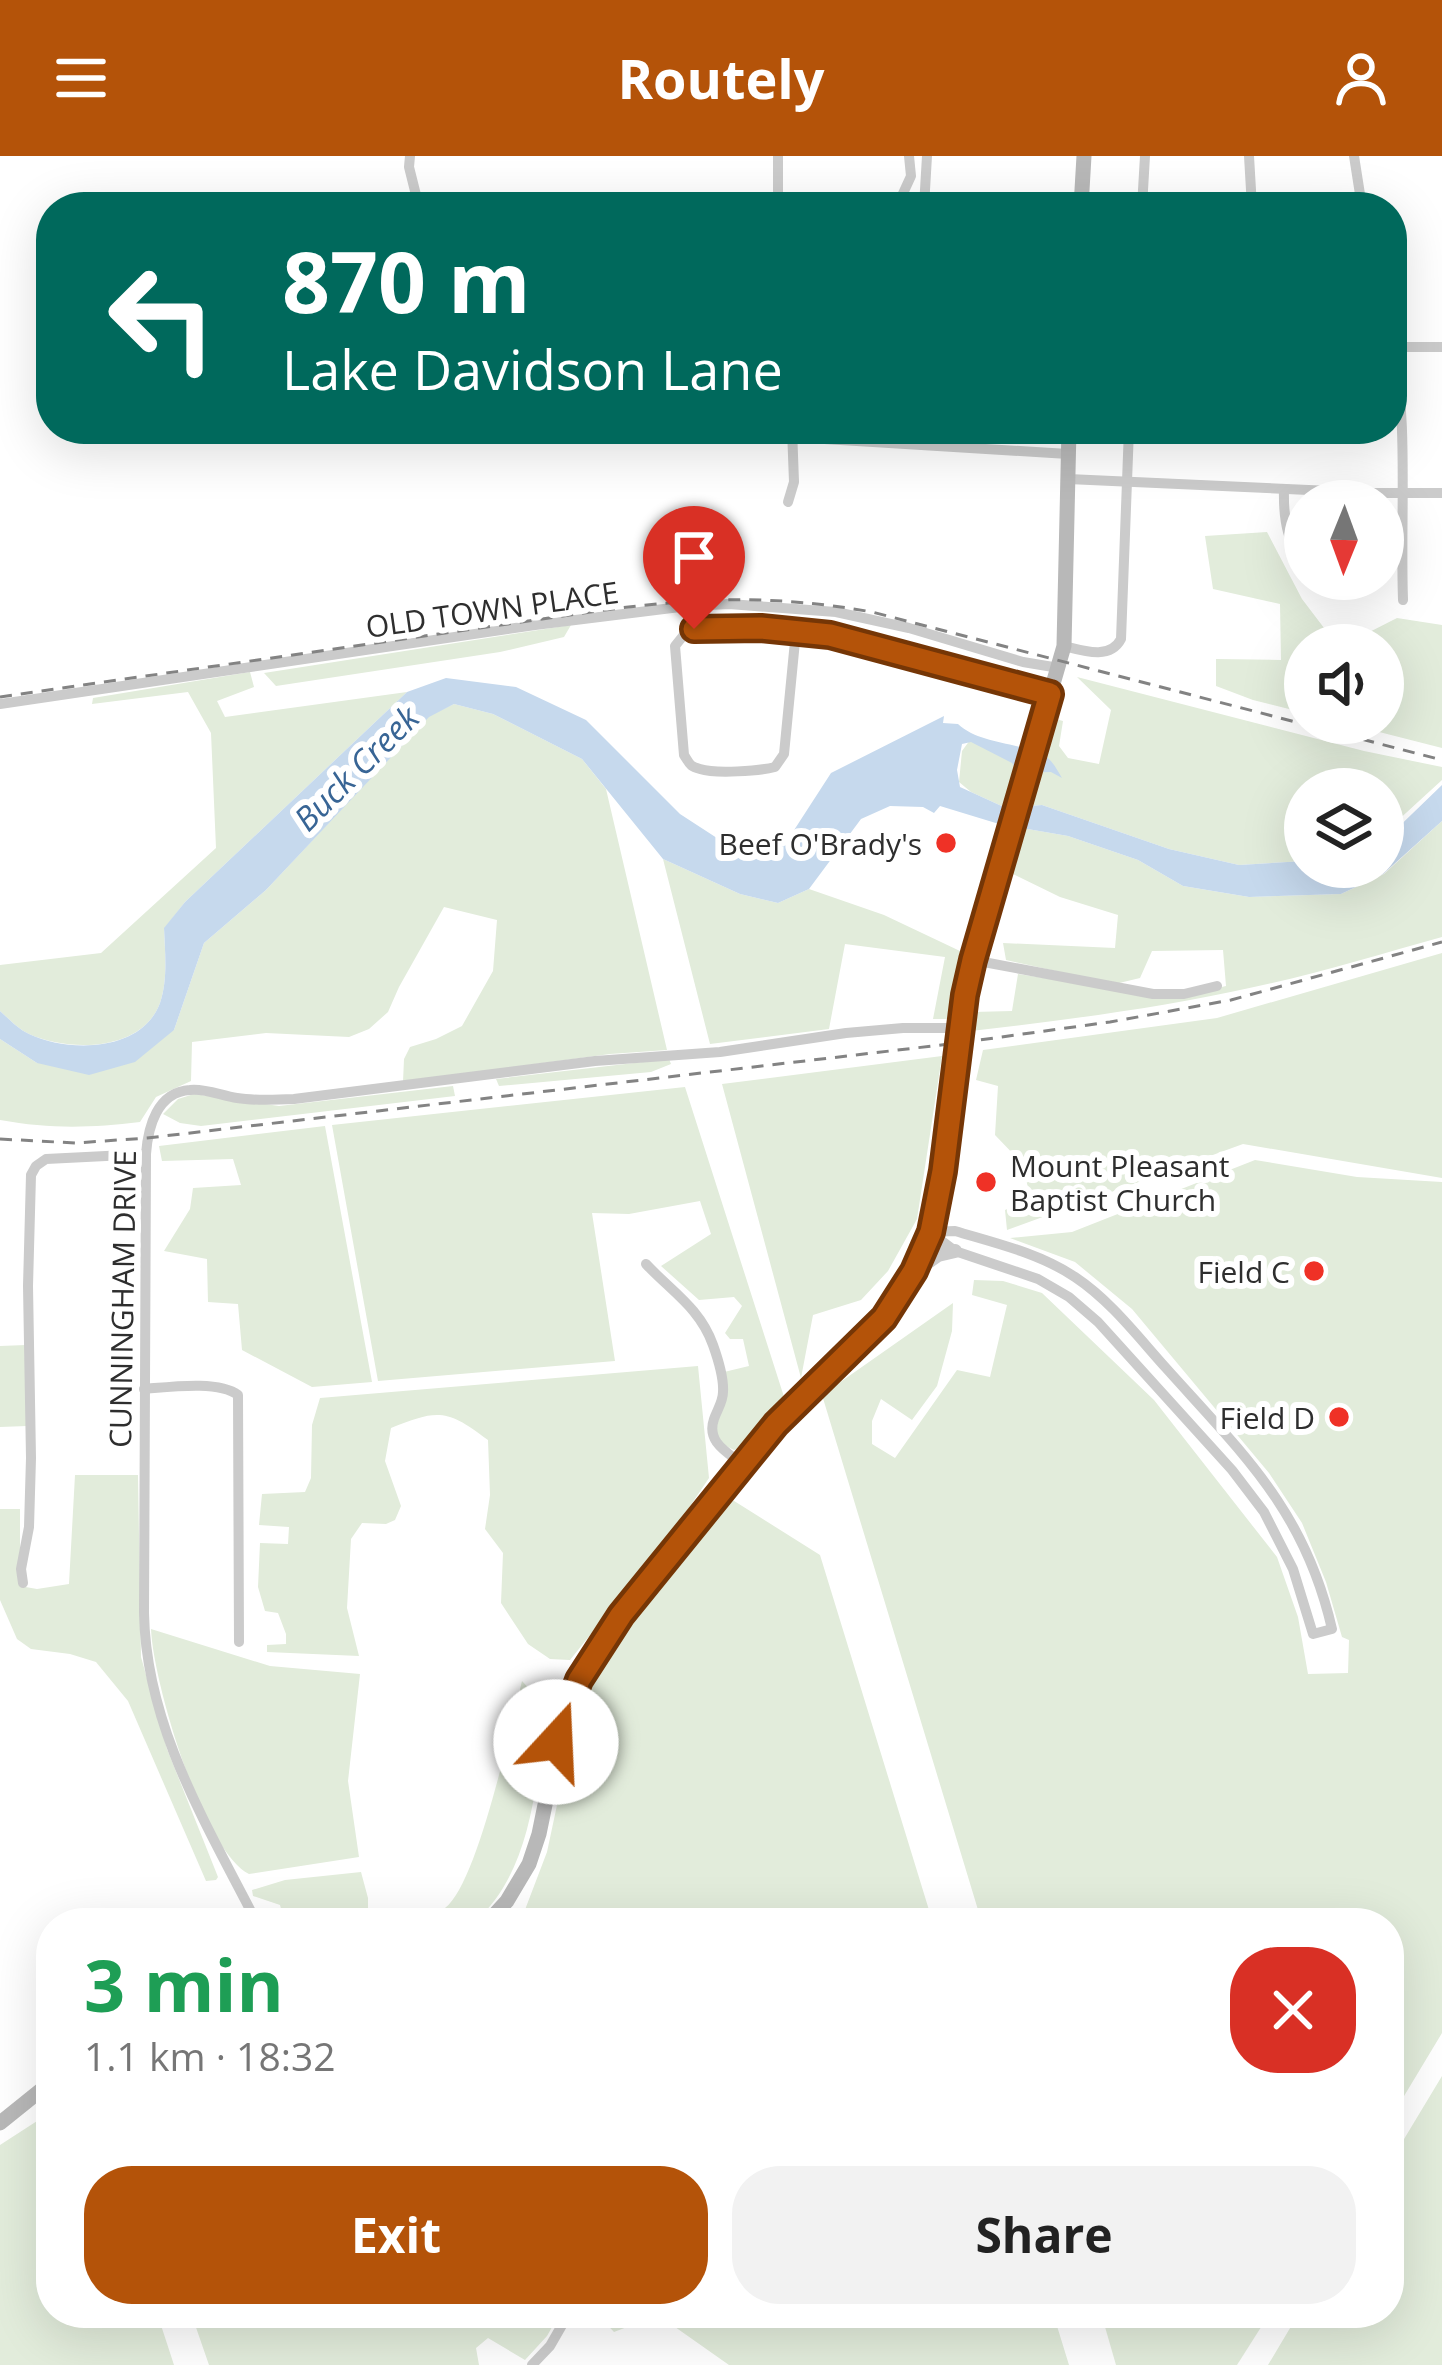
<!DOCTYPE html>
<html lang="en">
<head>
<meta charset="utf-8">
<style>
  body { margin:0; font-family:"Open Sans",sans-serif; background:#f2f2f2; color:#222; height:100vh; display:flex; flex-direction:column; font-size:45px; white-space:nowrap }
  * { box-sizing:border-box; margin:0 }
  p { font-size:39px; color:#767676 }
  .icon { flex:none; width:66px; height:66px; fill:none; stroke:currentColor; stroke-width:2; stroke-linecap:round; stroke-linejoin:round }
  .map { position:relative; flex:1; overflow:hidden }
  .drawer { position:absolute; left:36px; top:1752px; width:1368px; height:420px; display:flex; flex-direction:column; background:#fff; border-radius:48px; box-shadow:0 12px 48px #0002 }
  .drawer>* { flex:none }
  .top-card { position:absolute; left:36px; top:36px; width:1371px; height:252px; border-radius:48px; box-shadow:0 12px 48px #0002; background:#00695c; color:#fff; overflow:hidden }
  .needle { width:78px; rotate:181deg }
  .fabs { position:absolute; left:1284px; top:324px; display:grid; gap:24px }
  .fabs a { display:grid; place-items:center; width:120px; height:120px; border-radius:50%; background:#fff; box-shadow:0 12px 48px #0002; font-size:60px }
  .pin { position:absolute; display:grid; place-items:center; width:102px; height:102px; color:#fff; margin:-123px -51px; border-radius:50% 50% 50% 0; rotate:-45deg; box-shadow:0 0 12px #0007 }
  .pin .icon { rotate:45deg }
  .me { position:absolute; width:132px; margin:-66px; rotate:20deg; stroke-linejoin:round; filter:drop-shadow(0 0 9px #0008) }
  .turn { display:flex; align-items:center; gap:42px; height:252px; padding:0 48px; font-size:54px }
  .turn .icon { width:156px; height:156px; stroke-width:2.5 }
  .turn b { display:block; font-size:84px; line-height:102px }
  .round { display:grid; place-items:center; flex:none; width:126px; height:126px; border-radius:48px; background:#f2f2f2 }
  .summary { display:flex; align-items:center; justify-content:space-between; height:204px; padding:0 48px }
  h1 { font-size:72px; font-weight:700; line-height:90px; color:#1e9e55 }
  .button { display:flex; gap:24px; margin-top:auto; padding:24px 48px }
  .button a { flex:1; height:138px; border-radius:48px; background:#b45309; color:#fff; font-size:48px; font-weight:700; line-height:138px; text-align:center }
  .button a+a { background:#f2f2f2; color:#222 }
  header { display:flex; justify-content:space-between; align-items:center; height:156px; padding:0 48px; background:#b45309; color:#fff; font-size:54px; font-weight:700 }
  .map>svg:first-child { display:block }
  .green { fill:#e2ecdb }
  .water { fill:#c6d9ed }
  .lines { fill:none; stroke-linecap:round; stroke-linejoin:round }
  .minor { stroke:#cbcbcb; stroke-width:10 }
  .tertiary { stroke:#cbcbcb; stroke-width:14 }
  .secondary { stroke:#b8b8b8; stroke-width:15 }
  .rail { stroke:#838383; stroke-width:3; stroke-dasharray:12 9; stroke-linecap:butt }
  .route-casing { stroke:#753606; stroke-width:30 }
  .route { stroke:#b45309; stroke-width:21 }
  .poi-dot { fill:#ef3126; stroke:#fff; stroke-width:4.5 }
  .labels { text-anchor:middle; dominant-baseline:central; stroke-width:12; stroke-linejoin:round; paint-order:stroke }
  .street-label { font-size:30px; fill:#2e2e2e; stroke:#fff }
  .poi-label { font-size:30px; fill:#2e2e2e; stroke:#fff; text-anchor:end }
  .water-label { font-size:33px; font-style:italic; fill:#386595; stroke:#fff }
</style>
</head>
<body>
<header><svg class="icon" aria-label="menu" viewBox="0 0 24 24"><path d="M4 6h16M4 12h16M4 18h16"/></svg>Routely<svg class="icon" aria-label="person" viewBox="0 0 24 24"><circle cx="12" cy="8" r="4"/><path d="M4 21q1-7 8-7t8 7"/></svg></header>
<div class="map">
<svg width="1442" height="2209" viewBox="0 0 1442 2209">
  <rect width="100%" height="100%" fill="#fff"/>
  <!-- green -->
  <g class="green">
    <polygon points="1267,376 1302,443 1337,489 1305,489 1305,557 1253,544 1216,530 1216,503 1281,504 1280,448 1213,433 1205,380"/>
    <polygon points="1397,462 1442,469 1442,592 1344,567 1383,567 1383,489 1344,489"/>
    <polygon points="571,469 564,481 500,496 276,530 264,517"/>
    <path d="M250,516L254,531L217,545L225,561L407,536L185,746L164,773C165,797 168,823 160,847C142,896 69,896 29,878C18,873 9,863 0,855V809L101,797L216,692L211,577L188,536L92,548L93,542Z"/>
    <polygon points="1077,521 1364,595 1442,611 1442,624 1383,678 1383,633 1305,633 1305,705 1239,709 1169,693 1042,649 1006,652 971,636 959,626 962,595 970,584 1042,595 1052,562 1063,565 1059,590 1068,602 1099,608 1111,554"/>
    <path d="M454,548L493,558L582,603L606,633L667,894L610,898L403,926L404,903L410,891L436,883L462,870L493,815L497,764L444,751L399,831L388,856L369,873L349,881L266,877L192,886L191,925L156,941L140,966C90,972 50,973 0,964V883L37,907L174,874L204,787L266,734L429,560Z"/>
    <path d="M1442,665V781C1380,798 1317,818 1254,831C1160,852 1066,864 971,875L973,856L1012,855L1018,818L1174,842L1226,830L1223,794L1152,795L1140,822L1115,828L1006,804L1003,787L1115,792L1118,759L1060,741L1011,717L1022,672L1068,680L1138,704L1183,730L1249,741L1341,738L1384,718Z"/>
    <polygon points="663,703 740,738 778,747 809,733 884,759 960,795 947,863 933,863 945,801 845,788 829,873 710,888"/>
    <polygon points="1442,797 1442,1022 1243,988 1007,1074 1005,1054 1031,1042 1021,1006 995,979 998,930 976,924 983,894 1217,862"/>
    <polygon points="942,900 917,1063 888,1115 861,1144 813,1159 801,1222 722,928"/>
    <polygon points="669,903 671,908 651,916 499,930 496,923"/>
    <polygon points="453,930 455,940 201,970 180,967 163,958 178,943 194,938 279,950"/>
    <polygon points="685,931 785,1244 742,1291 734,1294 718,1286 716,1276 724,1216 749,1210 743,1183 730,1183 725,1177 742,1150 734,1141 699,1144 661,1110 711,1078 700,1045 629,1058 592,1057 615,1205 378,1225 332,969"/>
    <polygon points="325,970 372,1226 312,1231 242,1194 238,1148 208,1146 207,1103 164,1095 190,1053 193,1032 241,1029 233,1003 162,1005 159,990"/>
    <polygon points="1255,1004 1357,1021 1442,1026 1442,1877 1389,1965 1389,1767 982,1767 822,1239 953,1147 952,1175 937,1230 912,1264 881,1243 872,1265 872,1288 895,1302 957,1214 990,1221 1007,1149 972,1139 974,1124 1003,1125 1042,1137 1154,1244 1277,1401 1298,1461 1308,1518 1348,1517 1349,1484 1342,1481 1326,1426 1302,1367 1269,1317 1132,1153 1075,1106 1010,1082 1072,1076"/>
    <polygon points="26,1189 27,1270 0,1271 0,1190"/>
    <path d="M698,1210L709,1322L672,1377L570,1504L550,1503L528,1488L501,1447L503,1397L485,1373L490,1339L488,1284C447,1253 438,1253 391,1272L385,1305L401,1350L395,1364L386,1368L362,1367L351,1383L347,1452L359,1500L267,1496V1489L286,1488V1478L278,1457L265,1455L258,1431L260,1387L288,1388L289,1371L259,1369L262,1338L305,1336L311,1322L312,1269L320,1242Z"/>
    <polygon points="75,1319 138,1319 141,1501 167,1593 218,1721 216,1724 206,1725 128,1545 96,1506 70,1498 31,1493 17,1483 0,1444 0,1353 20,1353 20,1430 37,1433 69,1428"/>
    <polygon points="731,1343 820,1399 933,1767 518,1767 523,1759 547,1696 576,1560 595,1509"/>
    <path d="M151,1473L270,1510L360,1518L348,1625L359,1701L249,1718C202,1694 153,1525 151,1473Z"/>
    <path d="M522,1525L547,1552C535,1627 534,1713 474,1767H401C416,1764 432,1761 445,1752C477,1729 511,1570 522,1525Z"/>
    <polygon points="361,1716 368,1742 368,1767 285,1767 280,1749 253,1740 252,1734 285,1724"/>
    <polygon points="1442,1920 1442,2209 1268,2209 1299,2157 1389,2157 1389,2008"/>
    <polygon points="51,1956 51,2157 157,2157 174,2209 0,2209 0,1989"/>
    <polygon points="191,2157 560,2157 547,2180 525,2204 488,2182 476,2192 479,2209 209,2209"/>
    <polygon points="596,2157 1053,2157 1069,2209 729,2209 658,2159 614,2176"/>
    <polygon points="1101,2157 1270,2157 1237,2209 1116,2209"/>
  </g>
  <!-- water -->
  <path class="water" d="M446,522L516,531L586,564L680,658L720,684L747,695L771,696L787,685L831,617L944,560L943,567L958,568C979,588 1018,586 1043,599C1052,603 1057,614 1062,622L1051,616L1018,617L1012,607L971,586L962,588L957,614L960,631L1006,652L1042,649L1169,693L1239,709L1305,705V711H1383V686L1442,629V665L1383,718L1341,738L1249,741L1183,730L1138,704L1068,680L999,668L940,650L934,657L923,651L890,650L861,663L809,733L778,747L740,738L663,703L582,603L493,558L454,548L429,561L266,734L204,787L174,874L135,906L89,919L37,907L0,883V855C9,863 18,873 29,878C69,897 142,896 160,847C168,823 165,797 164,772L185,746L407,536Z"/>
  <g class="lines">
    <!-- minor -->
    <g class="minor">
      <polyline points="410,0 409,11 419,51"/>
      <polyline points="1249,0 1252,51"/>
      <polyline points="1354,0 1362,51"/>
      <polyline points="778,51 778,0"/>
      <polyline points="902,51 900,44 911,20 909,0"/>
      <polyline points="924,51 927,0"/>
      <polyline points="1142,51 1145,0"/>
      <path d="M1392,180C1409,267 1400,356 1403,444"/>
      <polyline points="1392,191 1442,191"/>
      <polyline points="792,281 1068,298"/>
      <polyline points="1068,323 1375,337 1442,337"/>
      <path d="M1284,333C1283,369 1289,385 1305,417"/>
      <polyline points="788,346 794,326 792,273"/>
      <path d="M714,472L796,475L784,598L775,611C759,615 716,618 700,613C689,610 690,608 684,599L675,490L687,475Z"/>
      <polyline points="796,475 860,486 1050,538"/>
      <path d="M1064,490C1084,495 1110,504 1121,483L1129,273"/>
      <polyline points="0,548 535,469 688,450 729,448 836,456 909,472 1023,506 1059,512"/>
      <polyline points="973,804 1153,838 1184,838 1217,830"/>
      <path d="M955,1075C995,1087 1039,1097 1075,1121C1111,1145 1138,1181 1166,1212C1244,1299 1305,1355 1332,1473L1313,1478L1293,1413L1264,1356L1232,1314L1098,1166L1069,1141L1038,1123L955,1095L930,1076Z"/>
      <path d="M646,1108C671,1135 700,1152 713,1189C718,1203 724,1221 723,1236C723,1246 717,1254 714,1263C706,1286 727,1296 742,1308"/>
      <path d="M144,1233C169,1231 219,1224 238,1239L239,1486"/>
      <polyline points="23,1427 21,1413 29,1371 31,1302 28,1130 31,1019 36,1010 46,1003 146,998"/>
      <path d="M257,1767C207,1669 146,1571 144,1457L146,998C148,971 157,936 190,934C205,932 222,940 237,942C255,945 275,944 294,943L595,905L720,896L846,877L903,872H960"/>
      <polyline points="532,2209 550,2190 569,2157"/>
    </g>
    <!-- tertiary -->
    <polyline class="tertiary" points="915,1115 938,1099 955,1095"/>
    <!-- secondary -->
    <g class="secondary">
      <polyline points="1081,51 1084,0"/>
      <polyline points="487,1767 507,1745 529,1708 539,1678 562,1566 579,1524 596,1494 621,1459 742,1308 802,1242 883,1162 904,1134 923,1096 935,1056 943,1015 960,872 973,804 1064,490 1069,273"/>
      <polyline points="0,1967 51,1926"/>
    </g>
    <!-- rail -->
    <g class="rail">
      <path d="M0,541L605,454C701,441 777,439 872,456L1442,604"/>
      <polyline points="0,983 75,987 147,982 958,887 1110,866 1231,844 1442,786"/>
    </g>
  </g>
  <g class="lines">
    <!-- route casing -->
    <g class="route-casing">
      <polyline id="route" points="556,1586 579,1524 621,1459 776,1268 884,1162 914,1115 931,1076 943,1015 965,839 973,804 1050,538 830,479 761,472 694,473"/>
    </g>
    <!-- route -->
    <use href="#route" class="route"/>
  </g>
  <!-- markers -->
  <g class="poi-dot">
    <circle cx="946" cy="687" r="12"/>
    <circle cx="986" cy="1026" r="12"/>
    <circle cx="1314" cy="1115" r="12"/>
    <circle cx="1339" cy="1261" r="12"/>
  </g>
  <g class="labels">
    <!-- street labels -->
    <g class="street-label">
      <text transform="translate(492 453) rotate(-8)">OLD TOWN PLACE</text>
      <text transform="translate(122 1143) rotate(-89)">CUNNINGHAM DRIVE</text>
    </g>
    <!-- poi labels -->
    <g class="poi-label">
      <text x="922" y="687">Beef O'Brady's</text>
      <text x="1010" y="1009" text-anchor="start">Mount Pleasant<tspan x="1010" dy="34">Baptist Church</tspan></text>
      <text x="1290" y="1115">Field C</text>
      <text x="1315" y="1261">Field D</text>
    </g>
    <!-- water labels -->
    <g class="water-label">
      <text transform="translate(356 612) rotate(-45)">Buck Creek</text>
    </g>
  </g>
</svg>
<div class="fabs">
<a><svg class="needle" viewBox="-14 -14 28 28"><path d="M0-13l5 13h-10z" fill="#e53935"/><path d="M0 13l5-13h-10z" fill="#767676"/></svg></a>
<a><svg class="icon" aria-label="sound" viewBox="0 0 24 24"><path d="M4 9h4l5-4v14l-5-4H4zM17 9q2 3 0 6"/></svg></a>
<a><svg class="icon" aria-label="layers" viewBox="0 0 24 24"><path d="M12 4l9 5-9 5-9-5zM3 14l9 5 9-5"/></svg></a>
</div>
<div class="pin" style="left:694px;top:473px;background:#d93025"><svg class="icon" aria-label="arrive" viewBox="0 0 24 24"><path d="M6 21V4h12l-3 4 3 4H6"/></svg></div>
<svg class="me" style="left:556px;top:1586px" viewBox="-20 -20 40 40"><circle r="19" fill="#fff"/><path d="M0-13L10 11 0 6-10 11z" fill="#b45309"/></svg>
<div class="top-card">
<div class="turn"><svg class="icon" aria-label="left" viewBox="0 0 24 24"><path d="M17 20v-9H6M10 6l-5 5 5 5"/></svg><div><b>870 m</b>Lake Davidson Lane</div></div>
</div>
<section class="drawer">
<div class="summary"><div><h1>3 min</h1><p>1.1 km · 18:32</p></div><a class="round" style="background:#d93025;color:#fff"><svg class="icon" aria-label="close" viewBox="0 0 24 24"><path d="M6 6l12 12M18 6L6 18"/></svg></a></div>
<div class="button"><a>Exit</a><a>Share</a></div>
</section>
</div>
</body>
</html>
